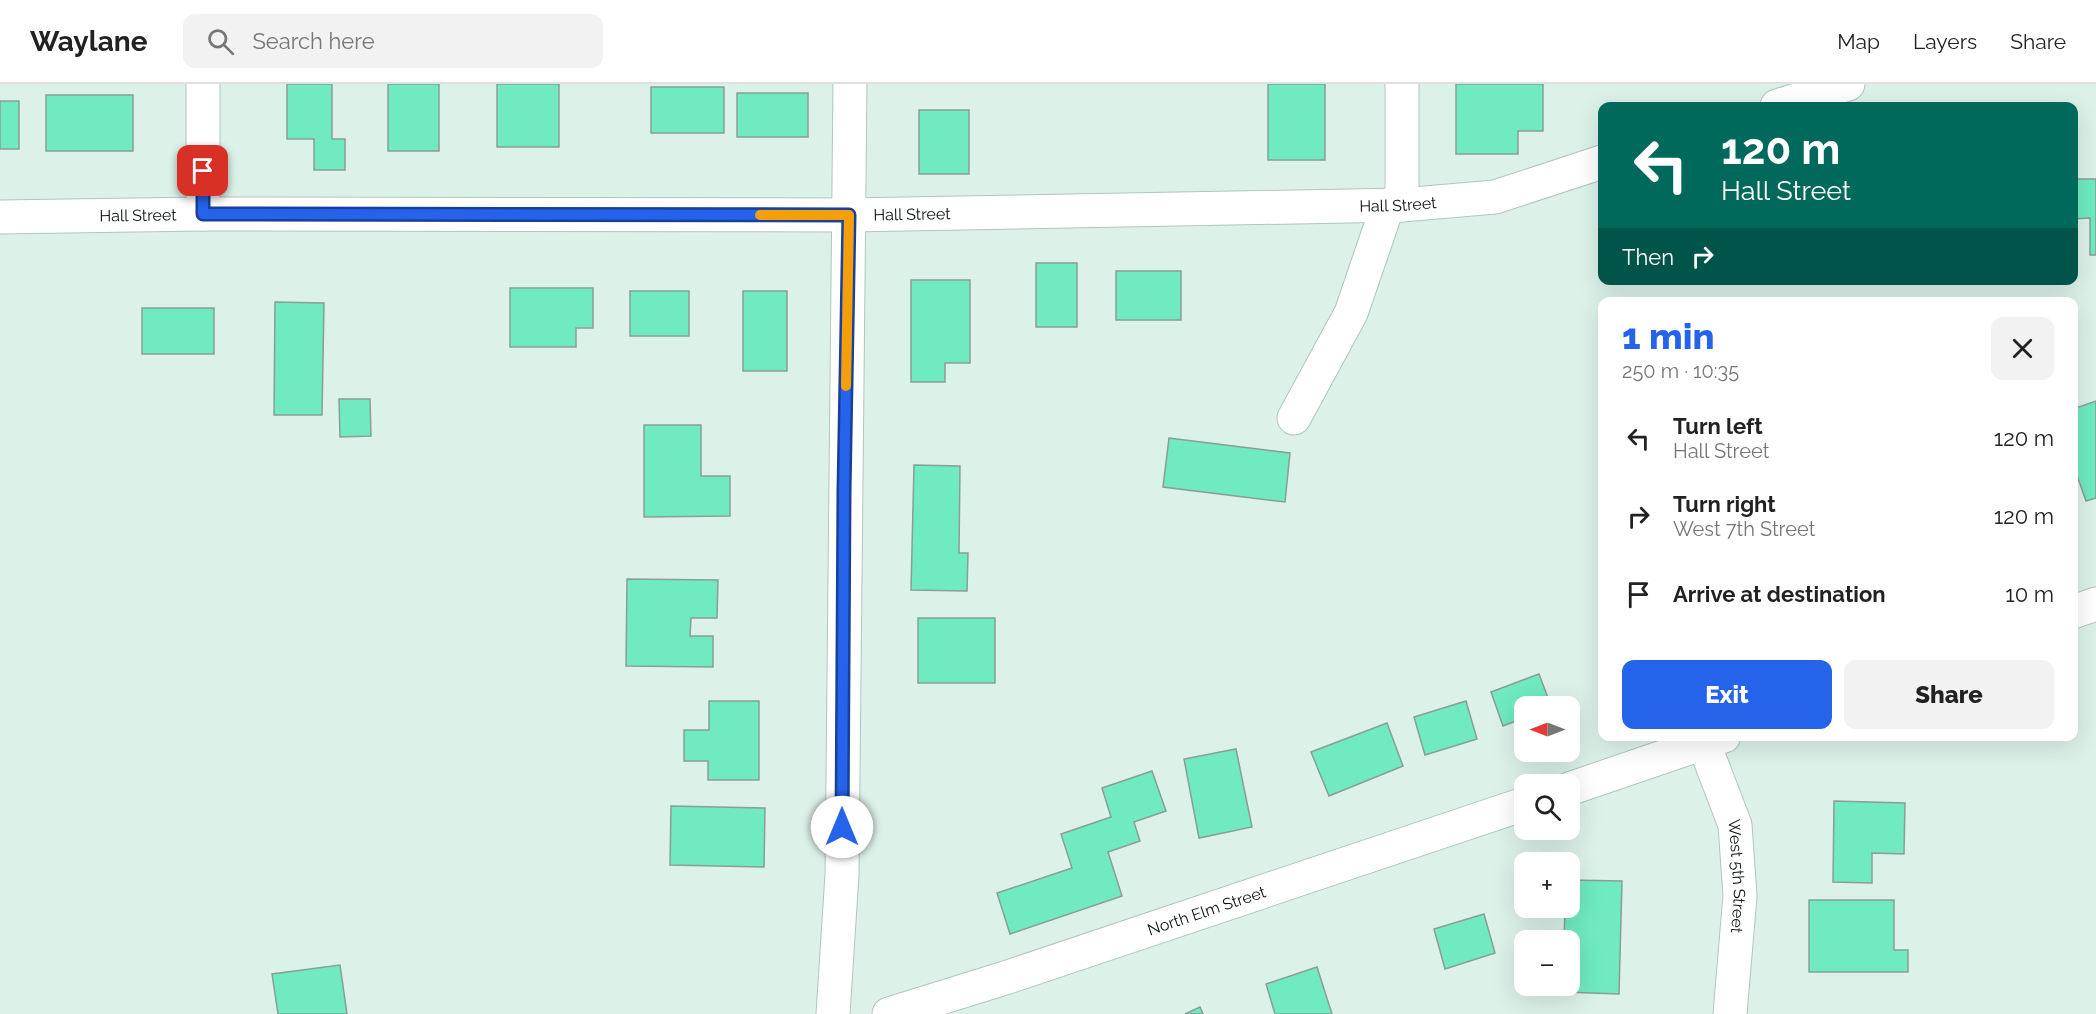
<!DOCTYPE html>
<html lang="en">
<head>
<meta charset="utf-8">
<style>
  body { margin:0; font-family:Raleway,sans-serif; background:#f2f2f2; color:#222; height:100vh; display:flex; flex-direction:column; font-size:22px; white-space:nowrap }
  * { box-sizing:border-box; margin:0 }
  p { font-size:20px; color:#767676 }
  .icon { flex:none; width:33px; height:33px; fill:none; stroke:currentColor; stroke-width:2; stroke-linecap:round; stroke-linejoin:round }
  .map { position:relative; flex:1; overflow:hidden }
  .details { position:absolute; left:1598px; top:213px; width:480px; height:444px; display:flex; flex-direction:column; background:#fff; border-radius:12px; box-shadow:0 6px 24px #0002 }
  .details>* { flex:none }
  .banner { position:absolute; left:1598px; top:18px; width:480px; height:183px; border-radius:12px; box-shadow:0 6px 24px #0002; background:#00695c; color:#fff; overflow:hidden }
  .needle { width:39px; rotate:270deg }
  .tools { position:absolute; left:1514px; top:612px; display:grid; gap:12px }
  .tools a { display:grid; place-items:center; width:66px; height:66px; border-radius:12px; background:#fff; box-shadow:0 6px 24px #0002; font-size:30px }
  .pin { position:absolute; display:grid; place-items:center; width:51px; height:51px; color:#fff; margin:-26px; border-radius:12px; box-shadow:0 3px 9px #0006 }
  .me { position:absolute; width:66px; margin:-33px; rotate:0deg; stroke-linejoin:round; filter:drop-shadow(0 0 4px #0008) }
  .turn { display:flex; align-items:center; gap:21px; height:126px; padding:0 24px; font-size:27px }
  .turn .icon { width:78px; height:78px; stroke-width:2.5 }
  .turn b { display:block; font-size:42px; line-height:51px }
  .then { display:flex; align-items:center; height:57px; padding:0 24px; background:#0003; gap:12px; font-size:22px }
  .round { display:grid; place-items:center; flex:none; width:63px; height:63px; border-radius:12px; background:#f2f2f2 }
  .overview { display:flex; align-items:center; justify-content:space-between; height:102px; padding:0 24px }
  h1 { font-size:36px; font-weight:800; line-height:45px; color:#2563eb }
  .action { display:flex; gap:12px; margin-top:auto; padding:12px 24px }
  .action a { flex:1; height:69px; border-radius:12px; background:#2563eb; color:#fff; font-size:24px; font-weight:800; line-height:69px; text-align:center }
  .action a+a { background:#f2f2f2; color:#222 }
  ul { padding:0; list-style:none }
  li { display:flex; align-items:center; gap:18px; height:78px; padding:0 24px }
  li div { flex:1 }
  li b { display:block; font-size:22px }
  li em { font-style:normal }
  header { display:flex; align-items:center; gap:36px; box-sizing:border-box; height:84px; padding:0 30px; background:#fff; border-bottom:2px solid #e0e0e0 }
  header strong { font-size:28px }
  nav { display:flex; gap:33px; margin-inline-start:auto; font-size:21px }
  .search { width:420px; height:54px; background:#f2f2f2; display:flex; align-items:center; gap:15px; box-sizing:border-box; padding:0 21px; border-radius:12px; color:#767676; font-size:22px }
  .map>svg:first-child { display:block }
  .building { fill:#6feac1; stroke:#899e96; stroke-width:1.5 }
  .lines { fill:none; stroke-linecap:round; stroke-linejoin:round }
  .minor-casing { stroke:#b0c6bd; stroke-width:35 }
  .minor { stroke:#fff; stroke-width:33 }
  .route-casing { stroke:#184099; stroke-width:15 }
  .route { stroke:#2563eb; stroke-width:10 }
  .slow { stroke:#f59e0b; stroke-width:10 }
  .labels { text-anchor:middle; dominant-baseline:central; stroke-width:4.5; stroke-linejoin:round; paint-order:stroke }
  .street-label { font-size:16px; fill:#0a120f; stroke:#ecfff7 }
</style>
</head>
<body>
<header>
<strong>Waylane</strong>
<div class="search"><svg class="icon" aria-label="search" viewBox="0 0 24 24"><circle cx="10" cy="10" r="6"/><path d="M15 15l6 6"/></svg>Search here</div>
<nav><a>Map</a><a>Layers</a><a>Share</a></nav>
</header>
<div class="map">
<svg width="2096" height="930" viewBox="0 0 2096 930">
  <rect width="100%" height="100%" fill="#dcf2e9"/>
  <!-- building -->
  <g class="building">
    <polygon points="287,0 332,0 332,55 345,55 345,86 314,86 314,55 287,55"/>
    <rect x="388" y="0" width="51" height="67"/>
    <rect x="497" y="0" width="62" height="63"/>
    <rect x="1268" y="0" width="57" height="76"/>
    <polygon points="1456,0 1543,0 1543,47 1518,47 1518,70 1456,70"/>
    <rect x="651" y="3" width="73" height="46"/>
    <rect x="737" y="9" width="71" height="44"/>
    <rect x="46" y="11" width="87" height="56"/>
    <rect x="0" y="17" width="19" height="48"/>
    <rect x="919" y="26" width="50" height="64"/>
    <polygon points="2073,95 2096,95 2096,171 2090,171 2090,134 2073,135"/>
    <rect x="1036" y="179" width="41" height="64"/>
    <rect x="1116" y="187" width="65" height="49"/>
    <polygon points="911,196 970,196 970,279 945,279 945,298 911,298"/>
    <polygon points="510,204 593,204 593,244 576,244 576,263 510,263"/>
    <rect x="630" y="207" width="59" height="45"/>
    <rect x="743" y="207" width="44" height="80"/>
    <polygon points="275,218 324,219 322,331 274,331"/>
    <rect x="142" y="224" width="72" height="46"/>
    <polygon points="339,315 370,315 371,352 340,353"/>
    <polygon points="2096,317 2096,414 2086,417 2073,380 2073,325"/>
    <polygon points="644,341 701,341 701,392 730,392 730,432 644,433"/>
    <polygon points="1169,354 1290,369 1285,418 1163,403"/>
    <polygon points="914,381 960,382 959,469 968,469 967,507 911,506"/>
    <polygon points="627,495 718,496 717,534 691,534 690,552 713,552 713,583 626,582"/>
    <rect x="918" y="534" width="77" height="65"/>
    <polygon points="1539,590 1551,622 1524,622 1524,634 1503,642 1491,608"/>
    <polygon points="709,617 759,617 759,696 708,696 708,677 684,677 684,646 709,646"/>
    <polygon points="1466,617 1477,655 1425,671 1414,633"/>
    <polygon points="1387,639 1403,682 1329,712 1311,668"/>
    <polygon points="1236,665 1252,743 1199,754 1184,675"/>
    <polygon points="1152,687 1166,727 1134,738 1140,757 1108,768 1122,812 1010,850 997,809 1072,784 1061,750 1111,733 1102,704"/>
    <polygon points="1834,717 1905,719 1904,770 1872,769 1872,799 1833,798"/>
    <polygon points="671,722 765,724 764,783 670,781"/>
    <polygon points="1569,796 1622,797 1619,910 1563,908 1563,902 1569,902 1569,856 1564,856 1565,824 1569,824"/>
    <polygon points="1809,816 1894,816 1894,866 1908,866 1908,888 1809,888"/>
    <polygon points="1484,830 1495,869 1445,885 1434,845"/>
    <polygon points="340,881 347,930 278,930 272,890"/>
    <polygon points="1317,883 1332,930 1275,930 1266,900"/>
    <polygon points="1200,923 1203,930 1185,930"/>
  </g>
  <g class="lines">
    <!-- minor casing -->
    <g class="minor-casing">
      <g id="minor">
        <polyline points="203,0 203,130"/>
        <polyline points="1402,0 1402,121"/>
        <polyline points="1777,22 1848,0"/>
        <path id="s1" d="M0,133L203,130L849,131L1402,121L1495,113L1602,78"/>
        <polyline points="1294,334 1351,229 1388,121"/>
        <polyline points="2073,528 2096,520"/>
        <path id="s2" d="M1704,660L1735,741L1740,812L1730,930"/>
        <polyline points="1569,705 1724,652"/>
        <polyline points="833,930 842,791 850,0"/>
        <path id="s3" d="M889,930L1005,894L1524,720"/>
      </g>
    </g>
    <!-- minor -->
    <use href="#minor" class="minor"/>
  </g>
  <g class="lines">
    <!-- route casing -->
    <g class="route-casing">
      <polyline id="route" points="203,87 203,130 849,131 844,407 842,743"/>
    </g>
    <!-- route -->
    <use href="#route" class="route"/>
    <!-- slow -->
    <polyline class="slow" points="760,131 849,131 846,302"/>
  </g>
  <g class="labels">
    <!-- street labels -->
    <g class="street-label">
      <text stroke="none"><textPath href="#s1" startOffset="1398">Hall Street</textPath></text>
      <text stroke="none"><textPath href="#s1" startOffset="912">Hall Street</textPath></text>
      <text stroke="none"><textPath href="#s1" startOffset="138">Hall Street</textPath></text>
      <text stroke="none"><textPath href="#s2" startOffset="138">West 5th Street</textPath></text>
      <text stroke="none"><textPath href="#s3" startOffset="334">North Elm Street</textPath></text>
    </g>
  </g>
</svg>
<div class="tools">
<a><svg class="needle" viewBox="-14 -14 28 28"><path d="M0-13l5 13h-10z" fill="#e53935"/><path d="M0 13l5-13h-10z" fill="#767676"/></svg></a>
<a><svg class="icon" aria-label="search" viewBox="0 0 24 24"><circle cx="10" cy="10" r="6"/><path d="M15 15l6 6"/></svg></a>
<a>+</a>
<a>−</a>
</div>
<div class="pin" style="left:203px;top:87px;background:#d93025"><svg class="icon" aria-label="arrive" viewBox="0 0 24 24"><path d="M6 21V4h12l-3 4 3 4H6"/></svg></div>
<svg class="me" style="left:842px;top:743px" viewBox="-20 -20 40 40"><circle r="19" fill="#fff"/><path d="M0-13L10 11 0 6-10 11z" fill="#2563eb"/></svg>
<div class="banner">
<div class="turn"><svg class="icon" aria-label="left" viewBox="0 0 24 24"><path d="M17 20v-9H6M10 6l-5 5 5 5"/></svg><div><b>120 m</b>Hall Street</div></div>
<div class="then">Then<svg class="icon" aria-label="right" viewBox="0 0 24 24"><path d="M7 20v-9h11M14 6l5 5-5 5"/></svg></div>
</div>
<section class="details">
<div class="overview"><div><h1>1 min</h1><p>250 m · 10:35</p></div><a class="round"><svg class="icon" aria-label="close" viewBox="0 0 24 24"><path d="M6 6l12 12M18 6L6 18"/></svg></a></div>
<ul>
<li><svg class="icon" aria-label="left" viewBox="0 0 24 24"><path d="M17 20v-9H6M10 6l-5 5 5 5"/></svg><div><b>Turn left</b><p>Hall Street</p></div><em>120 m</em></li>
<li><svg class="icon" aria-label="right" viewBox="0 0 24 24"><path d="M7 20v-9h11M14 6l5 5-5 5"/></svg><div><b>Turn right</b><p>West 7th Street</p></div><em>120 m</em></li>
<li><svg class="icon" aria-label="arrive" viewBox="0 0 24 24"><path d="M6 21V4h12l-3 4 3 4H6"/></svg><div><b>Arrive at destination</b></div><em>10 m</em></li>
</ul>
<div class="action"><a>Exit</a><a>Share</a></div>
</section>
</div>
</body>
</html>
